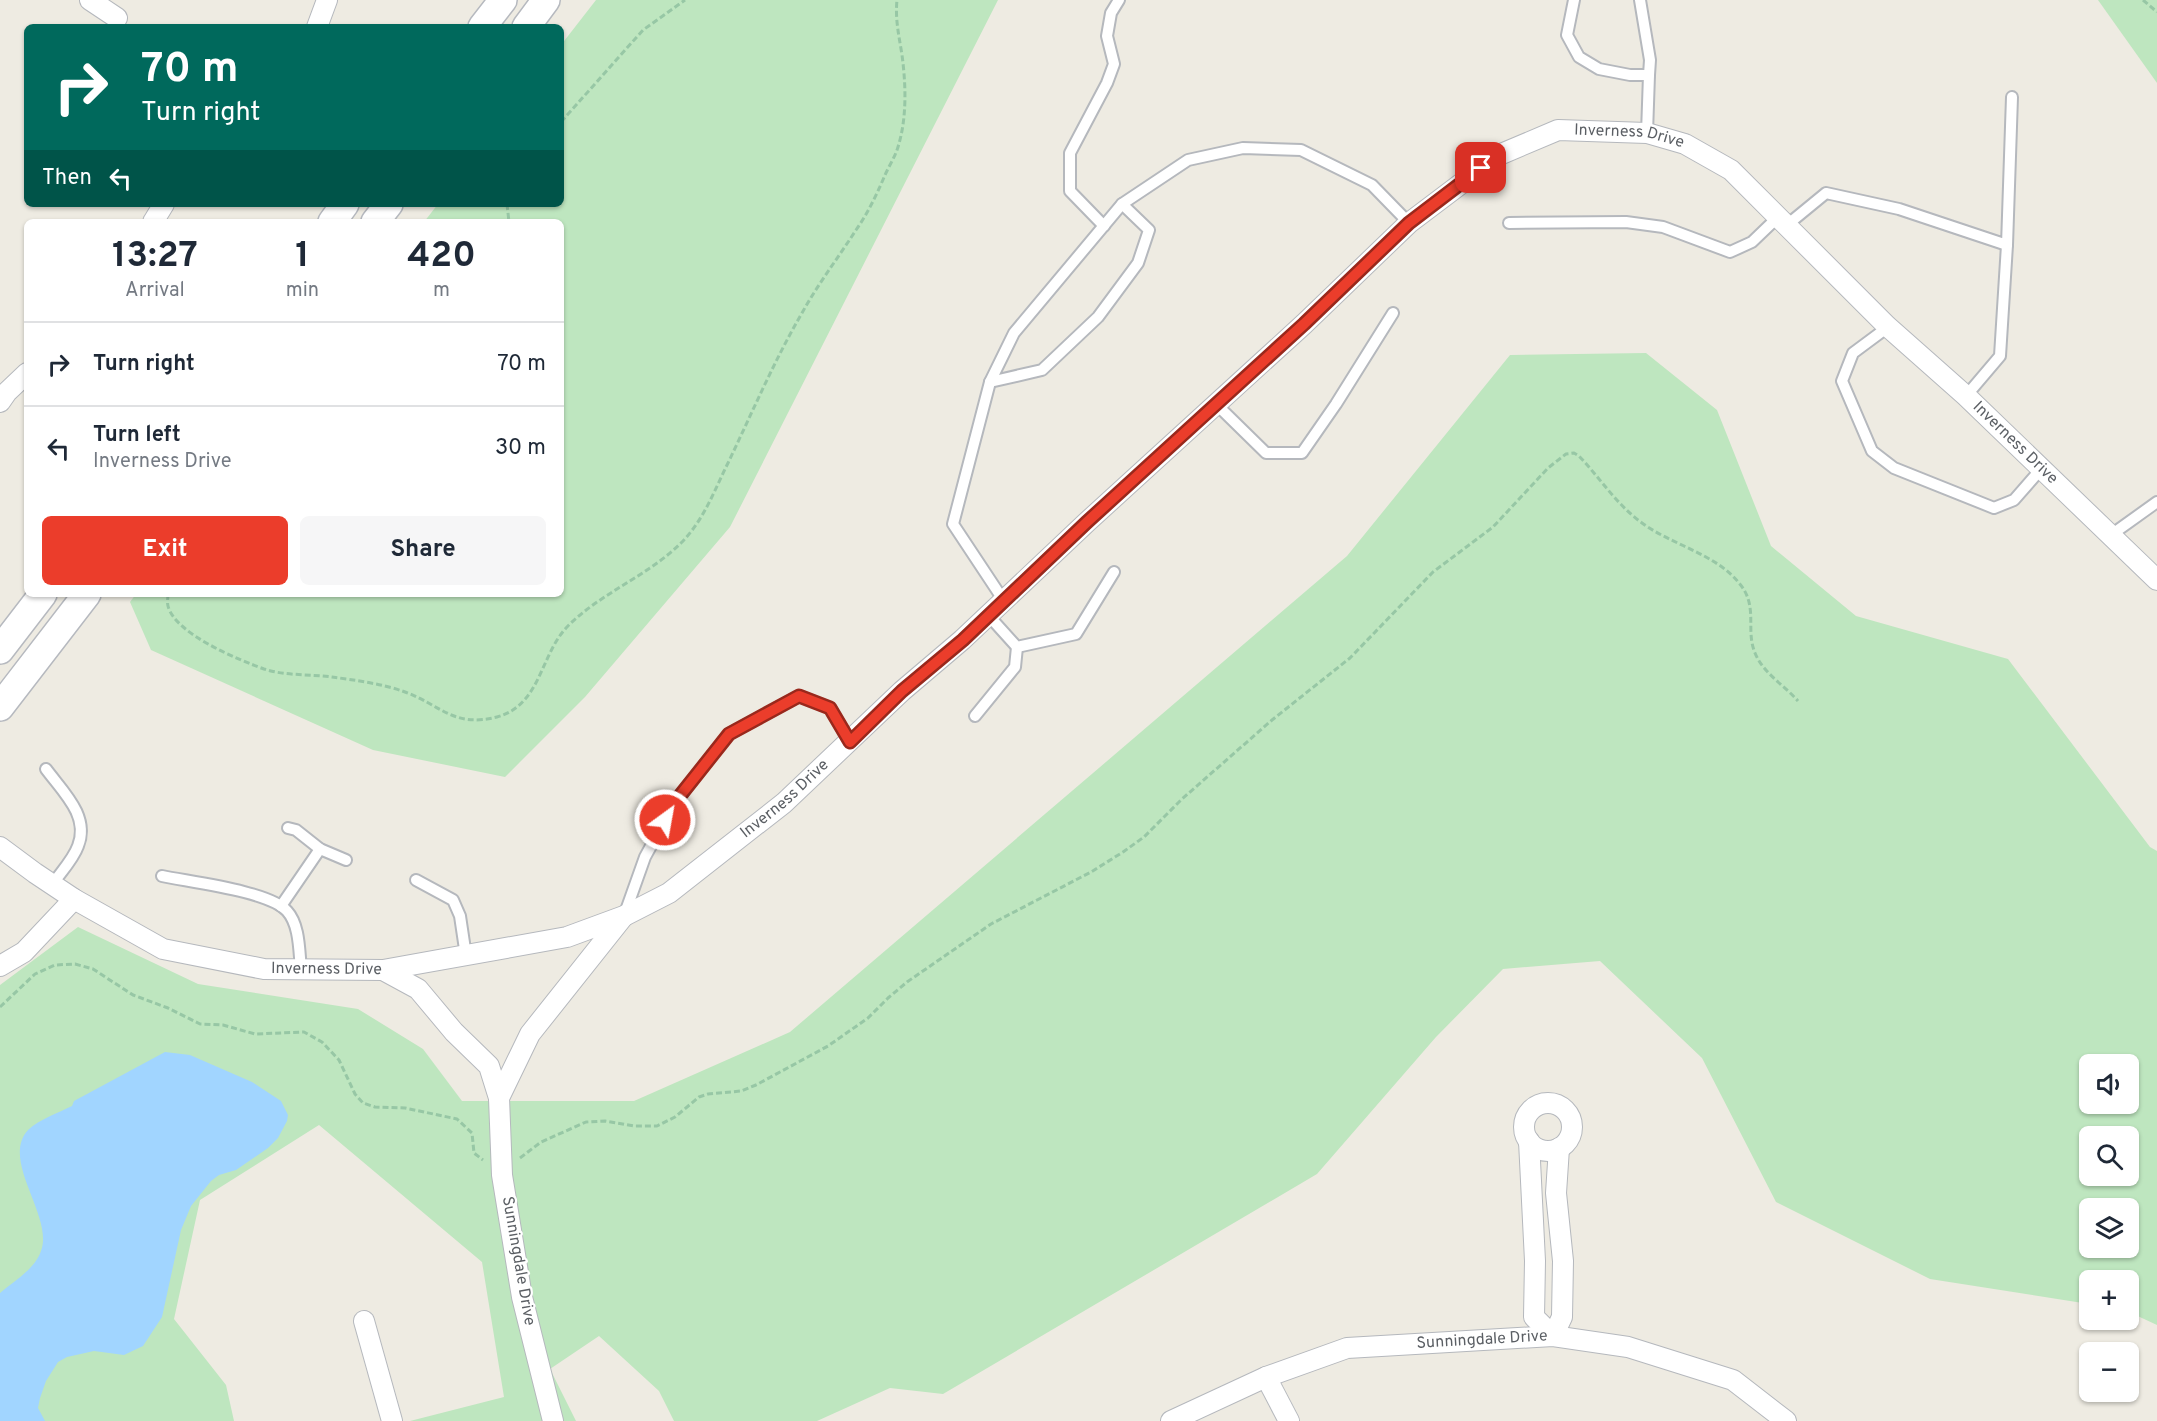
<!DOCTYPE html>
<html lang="en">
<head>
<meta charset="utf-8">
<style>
  body { margin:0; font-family:Overpass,sans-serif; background:#f6f6f7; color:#1f2937; height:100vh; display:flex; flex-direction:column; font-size:22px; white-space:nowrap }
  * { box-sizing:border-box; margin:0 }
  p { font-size:20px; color:#747a83 }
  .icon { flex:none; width:33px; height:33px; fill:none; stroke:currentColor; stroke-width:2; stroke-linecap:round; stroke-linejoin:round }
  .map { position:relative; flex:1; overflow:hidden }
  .side { position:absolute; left:24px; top:219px; width:540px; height:378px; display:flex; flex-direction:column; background:#fff; border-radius:9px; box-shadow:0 2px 4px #0004 }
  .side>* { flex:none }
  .top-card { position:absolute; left:24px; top:24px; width:540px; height:183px; border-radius:9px; box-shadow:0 2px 4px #0004; background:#00695c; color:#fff; overflow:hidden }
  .tools { position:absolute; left:2079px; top:1054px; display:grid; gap:12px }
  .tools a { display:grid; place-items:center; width:60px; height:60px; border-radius:9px; background:#fff; box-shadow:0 2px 4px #0004; font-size:30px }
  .pin { position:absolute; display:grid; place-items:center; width:51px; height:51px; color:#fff; margin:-26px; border-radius:12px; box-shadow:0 3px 9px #0006 }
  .me { position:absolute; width:66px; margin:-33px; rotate:32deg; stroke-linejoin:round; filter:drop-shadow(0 0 4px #0008) }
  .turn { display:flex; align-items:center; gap:21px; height:126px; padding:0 18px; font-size:27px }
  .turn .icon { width:78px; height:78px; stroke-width:2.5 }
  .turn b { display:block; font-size:42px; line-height:51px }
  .then { display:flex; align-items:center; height:57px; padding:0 18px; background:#0003; gap:12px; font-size:22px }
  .eta { display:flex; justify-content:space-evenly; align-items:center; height:102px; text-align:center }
  .eta b { font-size:36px; font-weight:700; line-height:42px }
  .button { display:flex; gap:12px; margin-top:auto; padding:12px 18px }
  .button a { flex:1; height:69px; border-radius:9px; background:#eb3d2b; color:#fff; font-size:24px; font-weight:700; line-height:69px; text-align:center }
  .button a+a { background:#f6f6f7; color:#1f2937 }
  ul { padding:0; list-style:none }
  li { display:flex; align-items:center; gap:18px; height:84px; padding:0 18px; border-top:2px solid #e0e1e3 }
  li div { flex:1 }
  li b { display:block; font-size:22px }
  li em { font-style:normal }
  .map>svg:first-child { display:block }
  .green { fill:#bee6bf; fill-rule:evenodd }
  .water { fill:#a1d5ff }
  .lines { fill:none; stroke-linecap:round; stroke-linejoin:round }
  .service-casing { stroke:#b5b8bd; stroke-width:14 }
  .minor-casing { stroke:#b5b8bd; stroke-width:22 }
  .secondary-casing { stroke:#b6b9bf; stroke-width:30 }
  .path { stroke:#97c7a5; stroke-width:3; stroke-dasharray:6 3; stroke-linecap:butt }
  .service { stroke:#fff; stroke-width:10 }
  .minor { stroke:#fff; stroke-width:20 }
  .secondary { stroke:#fff; stroke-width:27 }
  .route-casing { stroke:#99281c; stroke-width:15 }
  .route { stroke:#eb3d2b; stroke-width:10 }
  .labels { text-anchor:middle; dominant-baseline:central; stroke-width:4.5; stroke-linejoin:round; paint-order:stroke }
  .street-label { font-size:16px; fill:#5b5f64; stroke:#fff }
</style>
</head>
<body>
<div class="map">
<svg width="2157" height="1421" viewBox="0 0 2157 1421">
  <rect width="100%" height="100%" fill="#eeebe2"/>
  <!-- green -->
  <g class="green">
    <polygon points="596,0 998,0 730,527 585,697 505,777 373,750 151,650 130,602 136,594 561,594 561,222 424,222 438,204 561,204 561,45"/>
    <polygon points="2098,0 2157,0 2157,83"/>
    <path d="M1646,353L1717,410L1771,546L1856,616L2008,659L2150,847L2157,851V1325L2129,1312L2128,1281H2090L2089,1304L1930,1279L1776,1202L1702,1058L1600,961L1503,969L1436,1037L1317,1174L943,1394L890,1388L817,1421H674L659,1391L599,1336L550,1369L576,1421H410L504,1397L482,1262L319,1125L200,1200L174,1319L226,1385L234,1421H0V985L78,927L198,984L358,1009L423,1049L462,1101H634L790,1032L1347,556L1510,355ZM2090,1065H2128V1104H2090ZM2090,1137H2128V1176H2090ZM2090,1209H2128V1248H2090Z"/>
  </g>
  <!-- water -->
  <path class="water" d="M165,1052L190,1055L252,1082L281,1101L288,1115L287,1121L278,1138L268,1148L236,1170L219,1175L211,1181L191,1206L181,1230L162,1317L143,1346L124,1355L94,1351L67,1357L58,1362L46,1381L40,1398L38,1408L45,1421H0V1293C14,1281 35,1269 41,1251C54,1216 0,1161 28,1130C40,1119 58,1113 72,1106L74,1101Z"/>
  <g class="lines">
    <!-- service casing -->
    <g class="service-casing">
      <g id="service">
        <polyline points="1574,0 1567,35 1579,57 1599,69 1630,75 1649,75 1647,133"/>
        <polyline points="1640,0 1650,60 1649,75"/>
        <polyline points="1509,223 1626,222 1663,227 1730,252 1752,242 1778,217"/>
        <polyline points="1787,225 1826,193 1899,209 2007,245 2012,97"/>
        <polyline points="1104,226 1070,191 1070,153 1107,83 1114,64 1107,36 1111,13 1119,0"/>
        <polyline points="1888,327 1853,353 1842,381 1872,451 1894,468 1994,508 2014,500 2042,468"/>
        <polyline points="990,382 1042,370 1098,317 1138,263 1149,230 1122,204"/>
        <polyline points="1966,396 2000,356 2007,245"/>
        <polyline points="1216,404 1266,453 1302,453 1336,404 1393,313"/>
        <polyline points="2111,535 2157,502"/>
        <polyline points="1004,601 953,524 990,382 1014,333 1122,204 1188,160 1243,148 1301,150 1372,185 1409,223"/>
        <polyline points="989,616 1017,647 1076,634 1114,572"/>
        <polyline points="975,716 1015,667 1017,647"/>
        <path d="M46,769C63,792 90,816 78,846C73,860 60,873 52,885"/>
        <polyline points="288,828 296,830 320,849 346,860"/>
        <path d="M162,876C190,882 269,891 287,911C300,925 299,952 301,969"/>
        <polyline points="416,880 453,900 460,916 466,956"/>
        <polyline points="281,906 320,849"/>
        <polyline points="624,916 645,857 675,802 729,734 799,696 830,708 850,742"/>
      </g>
    </g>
    <!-- minor casing -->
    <g class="minor-casing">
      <g id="minor">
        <polyline points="90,0 117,18"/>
        <polyline points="317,27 327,0"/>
        <polyline points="153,222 164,204"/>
        <polyline points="0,402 7,392 27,373"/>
        <path id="s1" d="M0,847L35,873L74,899L163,949L264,969L383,970L567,937L624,916L669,893L784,803L902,691L962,640L1087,522L1304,324L1409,223L1499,155L1558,130L1647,133L1685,144L1731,170L1887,326L1966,396L2157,580"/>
        <polyline points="0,966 24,952 74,899"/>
        <polyline points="383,970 418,989 454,1032 489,1066 499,1098"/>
        <circle cx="1548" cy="1127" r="24"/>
        <polyline points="1529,1141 1535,1261 1534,1317 1553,1336 1562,1317 1563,1261 1556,1193 1559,1148"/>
        <polyline points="364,1321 392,1421"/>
        <polyline points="1266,1377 1289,1421"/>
        <polyline points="553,1421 522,1297 502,1175 499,1098 530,1034 623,917"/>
        <path id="s2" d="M1171,1421L1266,1377L1347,1348L1553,1336L1628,1347L1733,1380L1786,1421"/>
      </g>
    </g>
    <!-- secondary casing -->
    <g class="secondary-casing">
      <g id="secondary">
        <polyline points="482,27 503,0"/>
        <polyline points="526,27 546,0"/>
        <polyline points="332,222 345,204"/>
        <polyline points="375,222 389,204"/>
        <polyline points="0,650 43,594"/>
        <polyline points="0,707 87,594"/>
      </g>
    </g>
    <!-- path -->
    <g class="path">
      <polyline points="2143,0 2157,12"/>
      <polyline points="561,122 643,30 685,0"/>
      <polyline points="507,204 509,222"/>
      <path d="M168,594C168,598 167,602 168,606C175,634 239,660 264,669C285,676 310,674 332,677C354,680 384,684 405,692C441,705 453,728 497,717C541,705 540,655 567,627C600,593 648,576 681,543C704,520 714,491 728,463C752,413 774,361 802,313C818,284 838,258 856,230C868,213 877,194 885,175C889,166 895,157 898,147C907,118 906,85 902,55C899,36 895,19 897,0"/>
      <polyline points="0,1007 35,974 55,965 75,964 93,969 133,995 168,1008 200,1024 223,1025 255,1034 304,1032 322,1042 339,1060 355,1094 363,1103 375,1107 405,1108 457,1119 472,1133 474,1153 483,1160"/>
      <path d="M520,1158L541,1142L586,1122L605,1121L634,1126H657L675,1117L699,1097L708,1094L741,1091L756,1085L828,1046L868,1018L888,998L907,982L991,924L1091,872L1123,852L1144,837L1182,799L1272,720L1350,658L1433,572L1493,527L1548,468L1566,454L1574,453L1579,456C1600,478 1617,505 1642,523C1672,545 1716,554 1739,583C1759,606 1745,629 1755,653C1763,673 1784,685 1798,701"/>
    </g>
    <!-- service -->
    <use href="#service" class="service"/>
    <!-- minor -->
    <use href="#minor" class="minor"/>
    <!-- secondary -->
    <use href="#secondary" class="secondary"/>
  </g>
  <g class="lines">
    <!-- route casing -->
    <g class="route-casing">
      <polyline id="route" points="665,820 675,802 729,734 799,696 830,708 850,742 902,691 963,640 1087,522 1304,324 1409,223 1481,168"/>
    </g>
    <!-- route -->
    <use href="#route" class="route"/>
  </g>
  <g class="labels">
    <!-- street labels -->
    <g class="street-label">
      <text stroke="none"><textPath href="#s1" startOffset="1960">Inverness Drive</textPath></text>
      <text stroke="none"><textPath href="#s1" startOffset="2464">Inverness Drive</textPath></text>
      <text stroke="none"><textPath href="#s1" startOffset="862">Inverness Drive</textPath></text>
      <text stroke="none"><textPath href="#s1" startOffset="358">Inverness Drive</textPath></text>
      <text transform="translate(518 1261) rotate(80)">Sunningdale Drive</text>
      <text stroke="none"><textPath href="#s2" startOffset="326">Sunningdale Drive</textPath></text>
    </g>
  </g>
</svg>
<div class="tools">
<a><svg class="icon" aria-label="sound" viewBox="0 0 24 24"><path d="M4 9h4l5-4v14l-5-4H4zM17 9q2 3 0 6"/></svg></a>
<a><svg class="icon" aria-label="search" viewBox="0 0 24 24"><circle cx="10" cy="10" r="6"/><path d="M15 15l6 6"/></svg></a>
<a><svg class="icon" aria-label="layers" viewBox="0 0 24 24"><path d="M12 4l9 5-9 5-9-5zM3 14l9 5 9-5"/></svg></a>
<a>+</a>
<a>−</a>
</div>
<div class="pin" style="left:1481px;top:168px;background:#d93025"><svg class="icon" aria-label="arrive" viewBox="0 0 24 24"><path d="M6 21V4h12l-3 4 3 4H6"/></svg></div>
<svg class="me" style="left:665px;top:820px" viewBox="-20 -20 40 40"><circle r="17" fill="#eb3d2b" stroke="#fff" stroke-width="3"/><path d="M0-11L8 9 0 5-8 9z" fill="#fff"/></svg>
<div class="top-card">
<div class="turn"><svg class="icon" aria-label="right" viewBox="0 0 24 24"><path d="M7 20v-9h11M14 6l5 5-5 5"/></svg><div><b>70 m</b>Turn right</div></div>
<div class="then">Then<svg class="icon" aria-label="left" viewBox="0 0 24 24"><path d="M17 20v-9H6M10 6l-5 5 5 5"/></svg></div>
</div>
<section class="side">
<div class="eta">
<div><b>13:27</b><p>Arrival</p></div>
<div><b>1</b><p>min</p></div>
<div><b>420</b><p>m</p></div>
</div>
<ul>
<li><svg class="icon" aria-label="right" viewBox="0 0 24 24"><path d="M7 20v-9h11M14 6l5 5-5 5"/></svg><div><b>Turn right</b></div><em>70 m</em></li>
<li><svg class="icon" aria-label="left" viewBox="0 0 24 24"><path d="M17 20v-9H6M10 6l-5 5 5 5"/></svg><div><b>Turn left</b><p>Inverness Drive</p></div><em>30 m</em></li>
</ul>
<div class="button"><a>Exit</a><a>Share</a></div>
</section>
</div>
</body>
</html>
